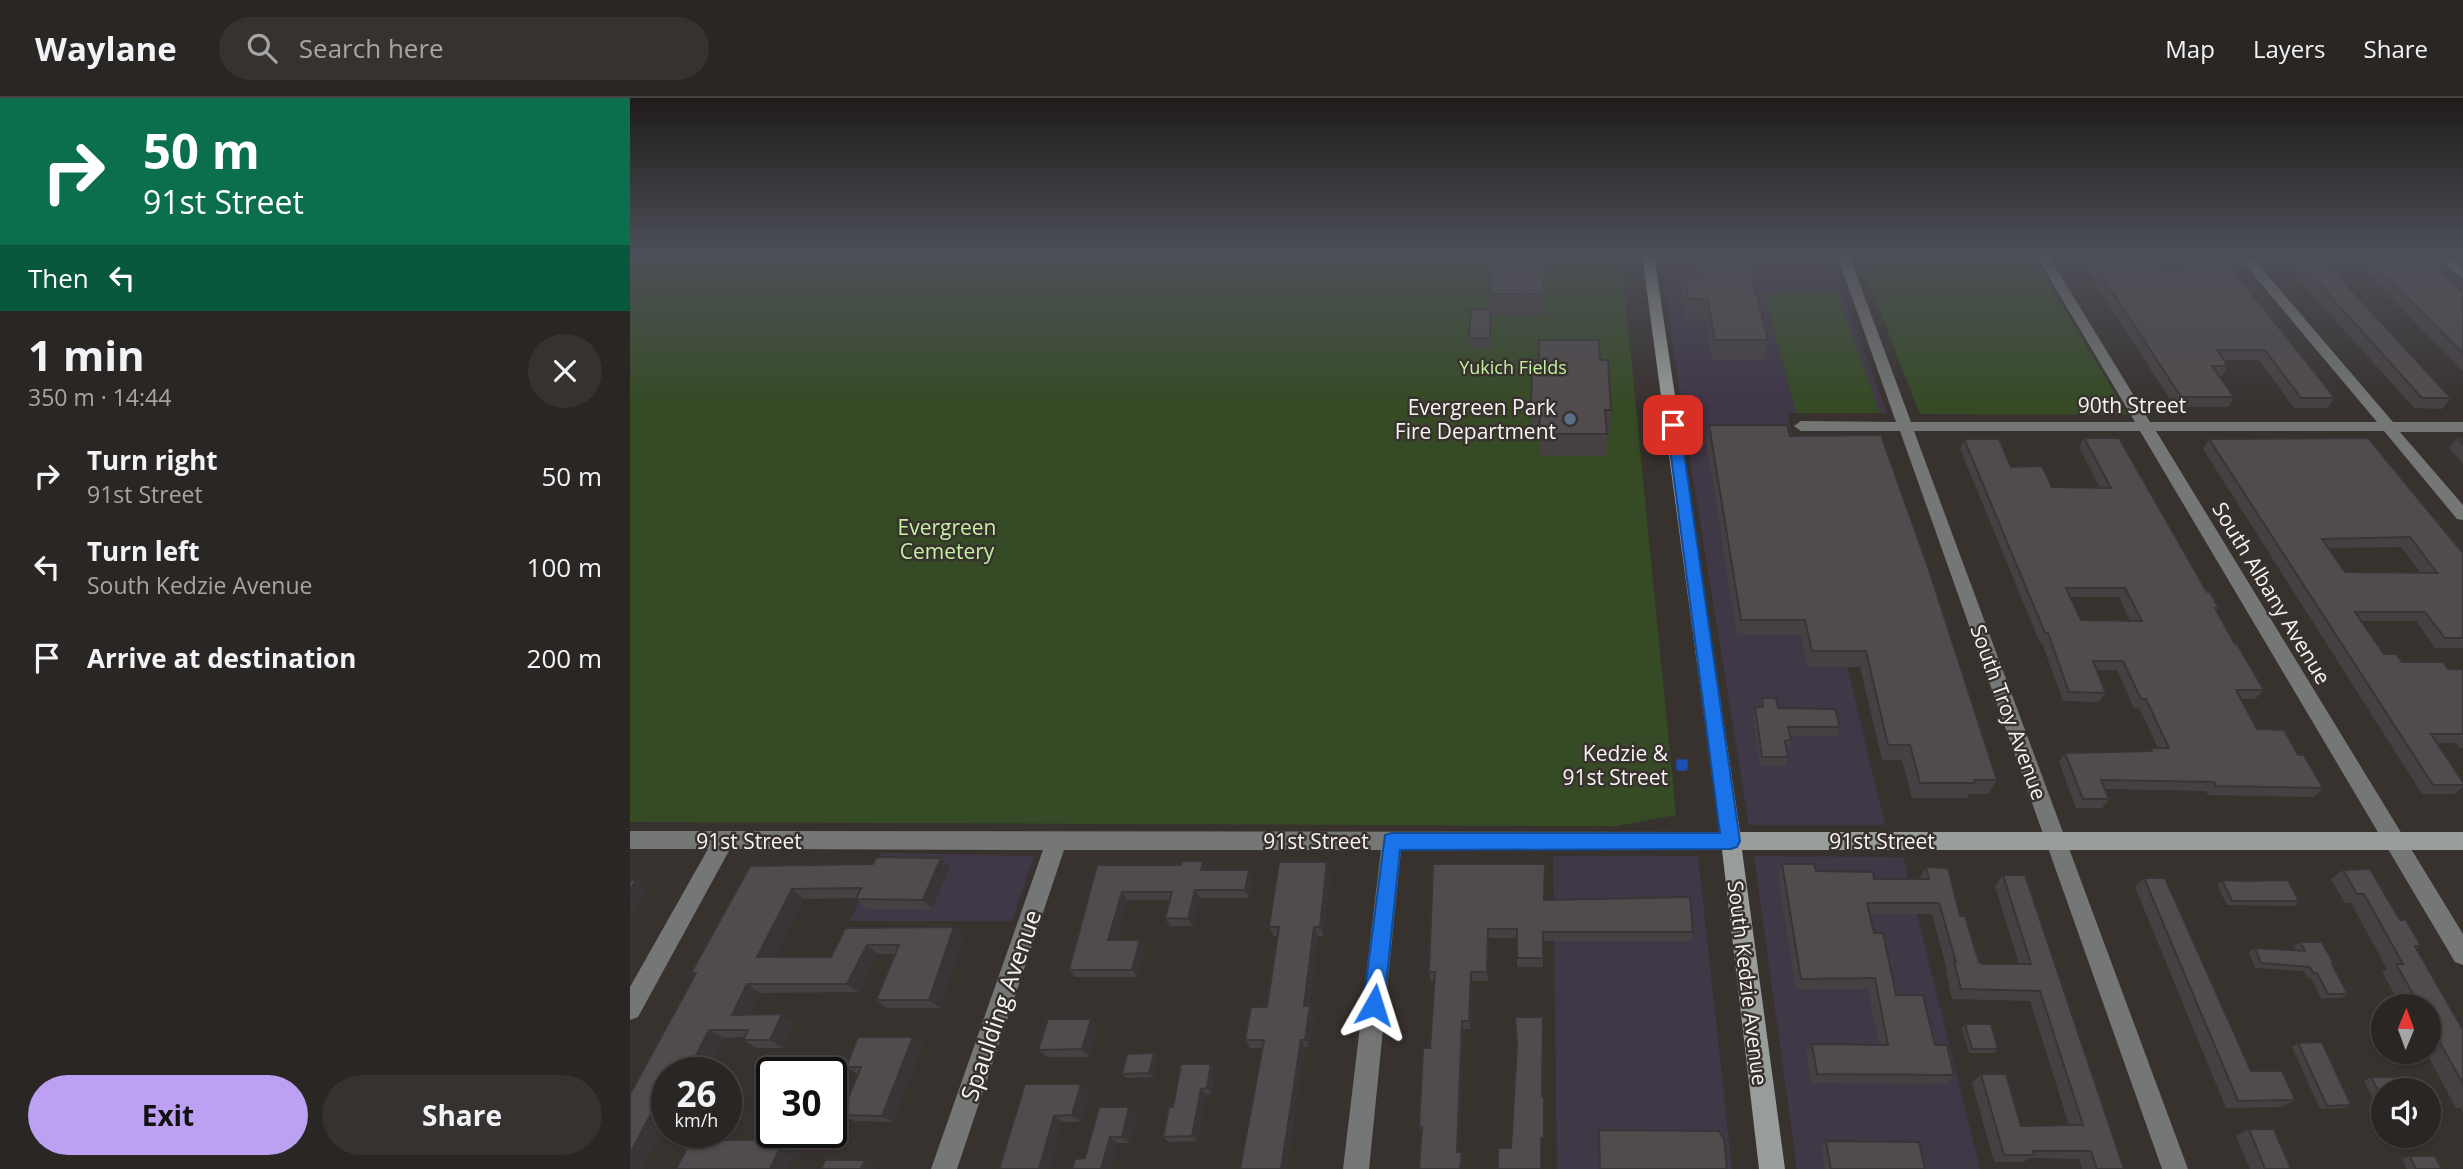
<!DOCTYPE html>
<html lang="en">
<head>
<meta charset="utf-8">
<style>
  body { margin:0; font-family:"Open Sans",sans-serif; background:#363230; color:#f1f3f6; height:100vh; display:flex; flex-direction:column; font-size:26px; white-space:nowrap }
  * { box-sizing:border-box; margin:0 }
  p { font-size:23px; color:#a5a5a6 }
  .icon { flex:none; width:38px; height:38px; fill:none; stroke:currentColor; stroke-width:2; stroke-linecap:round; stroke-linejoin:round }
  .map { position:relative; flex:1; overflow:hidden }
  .panel { display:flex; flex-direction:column; background:#2a2623; width:630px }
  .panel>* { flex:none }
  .banner { background:#0b6e4f; color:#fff; overflow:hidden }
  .needle { width:46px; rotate:1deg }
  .tools { position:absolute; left:1741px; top:896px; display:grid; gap:14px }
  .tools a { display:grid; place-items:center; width:70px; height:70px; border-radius:50%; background:#2a2623; box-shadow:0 2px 5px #0004,0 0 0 2px #464341; font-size:35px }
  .speed { position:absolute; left:21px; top:959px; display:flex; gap:14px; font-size:35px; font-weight:700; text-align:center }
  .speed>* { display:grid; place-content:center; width:91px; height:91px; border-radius:50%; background:#2a2623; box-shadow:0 2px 5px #0004,0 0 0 2px #464341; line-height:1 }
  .speed small { font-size:18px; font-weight:400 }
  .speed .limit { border:4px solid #111; border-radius:10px; background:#fff; color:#111 }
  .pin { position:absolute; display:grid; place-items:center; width:60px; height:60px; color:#fff; margin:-30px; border-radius:14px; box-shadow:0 4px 10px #0006 }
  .me { position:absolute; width:77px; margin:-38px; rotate:6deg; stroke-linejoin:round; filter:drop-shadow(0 0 5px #0008) }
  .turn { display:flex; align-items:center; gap:24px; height:147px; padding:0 28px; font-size:32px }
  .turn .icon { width:91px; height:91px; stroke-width:2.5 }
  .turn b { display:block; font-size:49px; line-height:60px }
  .then { display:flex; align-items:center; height:66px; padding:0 28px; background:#0003; gap:14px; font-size:26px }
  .round { display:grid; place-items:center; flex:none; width:74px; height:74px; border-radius:37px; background:#363230 }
  .head { display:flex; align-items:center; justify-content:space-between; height:119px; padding:0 28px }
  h1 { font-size:42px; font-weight:700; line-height:52px }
  .cta { display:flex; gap:14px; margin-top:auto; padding:14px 28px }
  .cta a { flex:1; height:80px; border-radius:42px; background:#bca0f2; color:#111; font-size:28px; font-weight:700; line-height:80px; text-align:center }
  .cta a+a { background:#363230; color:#f1f3f6 }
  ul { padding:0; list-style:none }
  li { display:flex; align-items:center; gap:21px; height:91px; padding:0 28px }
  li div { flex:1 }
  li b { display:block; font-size:26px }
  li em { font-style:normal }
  header { display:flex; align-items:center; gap:42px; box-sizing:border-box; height:98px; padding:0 35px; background:#2a2623; border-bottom:2px solid #464341 }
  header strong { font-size:33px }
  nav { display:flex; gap:38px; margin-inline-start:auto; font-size:24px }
  .search { width:490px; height:63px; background:#363230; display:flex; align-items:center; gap:18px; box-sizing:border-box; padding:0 24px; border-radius:38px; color:#a5a5a6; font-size:26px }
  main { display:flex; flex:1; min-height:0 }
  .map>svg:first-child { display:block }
  .commercial { fill:#403747 }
  .green { fill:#364b25 }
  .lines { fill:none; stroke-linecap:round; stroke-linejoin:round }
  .street { fill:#747775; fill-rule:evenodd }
  .secondary { fill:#989c9a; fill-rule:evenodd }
  .wall { fill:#464042; fill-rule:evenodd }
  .shaded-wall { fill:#393436 }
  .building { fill:#514b4d; stroke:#393436; stroke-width:2; fill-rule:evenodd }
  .route { fill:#1a73e8; stroke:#114b97; stroke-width:2 }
  .service-dot { fill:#5c6f8a; stroke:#38322f; stroke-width:2.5 }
  .transit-dot { fill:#1a4fb4; stroke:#38322f; stroke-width:2.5 }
  .labels { text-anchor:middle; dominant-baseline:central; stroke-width:5; stroke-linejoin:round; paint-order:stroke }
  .far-park-label { font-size:18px; fill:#c3f1a0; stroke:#38322f }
  .street-label { font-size:21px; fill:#f8f4f2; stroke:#38322f }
  .poi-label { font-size:21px; fill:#f8f4f2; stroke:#38322f; text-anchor:end }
  .park-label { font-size:21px; fill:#c3f1a0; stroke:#38322f }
  .near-street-label { font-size:24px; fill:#f8f4f2; stroke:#38322f }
</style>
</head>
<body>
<header>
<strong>Waylane</strong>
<div class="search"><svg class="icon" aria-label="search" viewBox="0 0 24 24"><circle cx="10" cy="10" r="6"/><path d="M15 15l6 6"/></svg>Search here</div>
<nav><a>Map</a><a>Layers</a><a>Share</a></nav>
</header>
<main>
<section class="panel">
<div class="banner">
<div class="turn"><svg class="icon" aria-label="right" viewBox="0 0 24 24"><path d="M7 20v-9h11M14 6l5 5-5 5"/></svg><div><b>50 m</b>91st Street</div></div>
<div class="then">Then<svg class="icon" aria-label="left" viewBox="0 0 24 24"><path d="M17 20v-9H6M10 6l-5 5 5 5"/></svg></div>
</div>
<div class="head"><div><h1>1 min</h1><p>350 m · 14:44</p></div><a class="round"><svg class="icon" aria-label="close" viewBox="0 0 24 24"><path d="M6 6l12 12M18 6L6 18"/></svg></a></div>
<ul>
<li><svg class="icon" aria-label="right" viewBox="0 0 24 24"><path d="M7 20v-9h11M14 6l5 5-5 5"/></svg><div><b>Turn right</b><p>91st Street</p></div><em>50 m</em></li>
<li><svg class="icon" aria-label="left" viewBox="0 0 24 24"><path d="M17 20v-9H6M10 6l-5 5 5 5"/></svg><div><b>Turn left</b><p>South Kedzie Avenue</p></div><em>100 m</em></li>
<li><svg class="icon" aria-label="arrive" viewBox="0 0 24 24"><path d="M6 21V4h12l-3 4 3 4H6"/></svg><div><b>Arrive at destination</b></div><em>200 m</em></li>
</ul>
<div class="cta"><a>Exit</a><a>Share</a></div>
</section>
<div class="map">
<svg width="1833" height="1071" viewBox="0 0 1833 1071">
  <rect width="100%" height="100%" fill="#38322f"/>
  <!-- commercial -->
  <g class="commercial">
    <polygon points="1030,157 1199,157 1257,315 1157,315 1255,727 1119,727 1056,337"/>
    <polygon points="251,755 404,758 382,823 220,823"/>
    <polygon points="923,758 1068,758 1102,1071 927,1071"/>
    <polygon points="1124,758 1273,759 1350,1071 1167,1071"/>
  </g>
  <!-- green -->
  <g class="green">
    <polygon points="0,157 991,157 1046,717 986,728 0,724"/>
    <polygon points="1228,157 1402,157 1498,317 1290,316"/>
    <polygon points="1134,195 1207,195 1250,315 1166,315"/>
  </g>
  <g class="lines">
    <!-- street -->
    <g class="street">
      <polygon points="1207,157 1219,157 1281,324 1505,324 1406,157 1418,157 1520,324 1747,324 1607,157 1620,157 1763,324 1833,324 1833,334 1770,334 1833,407 1833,422 1827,421 1754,333 1526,333 1833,836 1833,867 1825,864 1510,333 1284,333 1558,1071 1532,1071 1270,333 1171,333 1164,328 1171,323 1266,324"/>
      <polygon points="1806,157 1819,157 1833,170 1833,181"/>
      <polygon points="0,733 1101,734 1108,736 1111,743 1108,750 1101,752 771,752 739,1071 713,1071 751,752 434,752 327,1071 301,1071 413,752 100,751 8,919 0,922 0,889 78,751 0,751"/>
    </g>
    <!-- secondary -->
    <polygon class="secondary" points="1012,157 1024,157 1110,734 1833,734 1833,752 1112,752 1155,1071 1129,1071 1091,743"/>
  </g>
  <!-- wall -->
  <g class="wall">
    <polygon points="914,157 914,217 862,217 861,251 839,251 839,240 861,211 860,196"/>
    <polygon points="1062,157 1117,157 1138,242 1134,262 1082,262 1075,221 1055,221 1051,198 1054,179 1066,179"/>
    <polygon points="1447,157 1517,157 1528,171 1553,171 1543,157 1591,157 1705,300 1697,310 1664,310 1629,262 1594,262 1598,268 1592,278 1589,278 1604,299 1598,309 1545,309"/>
    <polygon points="1647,157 1689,157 1821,300 1812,311 1784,310"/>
    <polygon points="1724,157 1794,157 1833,195 1833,273 1722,161"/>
    <polygon points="970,262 981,312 980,334 977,334 976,358 910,358 909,335 902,335 901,313"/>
    <polygon points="1079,327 1160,338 1367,682 1358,696 1339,696 1337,700 1282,700 1272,662 1252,662 1230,569 1177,569 1171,537 1107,537 1076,343"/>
    <path d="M1454,340L1577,494L1589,510L1586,513L1605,546L1634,592L1625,601H1611L1627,631L1668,657L1693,690L1684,699L1578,697L1576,693L1475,691L1479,701L1472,710H1446L1429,664L1435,655L1518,654L1521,650H1528L1509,610H1504L1487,572H1467L1476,595L1469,604L1433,603L1412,545H1410L1330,351L1334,341L1381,369L1422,389L1470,390L1449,349ZM1441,499H1489L1500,523L1451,522Z"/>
    <polygon points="1827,340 1833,340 1833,366 1819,350"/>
    <path d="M1579,341L1833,455V550H1805L1786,523H1731L1754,556L1772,564L1818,571H1833V650H1829L1826,645H1807L1833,687V689L1824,696H1792L1573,351ZM1771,449L1791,475L1715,474L1698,450Z"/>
    <polygon points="1132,600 1148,610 1210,629 1206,638 1160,638 1161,642 1158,651 1157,651 1158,659 1156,668 1130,668 1123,618 1125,609 1130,609"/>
    <polygon points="243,766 320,769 302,811 237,811 226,801 226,800 174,801 144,859 201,859 215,830 324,829 334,838 310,910 257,910 246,902 265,856 248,856 229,894 130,895 119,917 165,924 153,950 126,950 113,942 114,939 94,940 76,975 37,975 37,1022 0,1071 65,877 61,875 120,768"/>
    <polygon points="803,766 914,802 1063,834 1061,843 913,843 913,869 887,869 887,840 859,840 858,883 842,883 841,931 833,931 829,1054 832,1055 833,1061 832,1071 789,1071 792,1036 789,1029 800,950 805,883 801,883 799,874"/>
    <polygon points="1152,766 1186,773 1244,781 1289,781 1296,769 1330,818 1349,864 1353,866 1389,866 1365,788 1373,777 1494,1071 1452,1071 1449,1061 1399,1060 1394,1064 1364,1064 1342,985 1351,976 1391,1028 1439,1027 1400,903 1322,901 1316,874 1317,872 1302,816 1240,816 1244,835 1266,897 1305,947 1324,977 1316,986 1181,985 1176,955 1182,946 1249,947 1238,891 1166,891 1148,778"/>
    <polygon points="467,767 578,771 577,772 623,780 619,800 570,800 563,828 540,828 535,820 540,802 498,802 486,842 510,842 515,850 507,879 445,879 439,872"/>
    <polygon points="1713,772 1770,822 1791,848 1786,851 1833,932 1833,1014 1831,1010 1826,1010 1796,954 1799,954 1799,908 1771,908 1752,874 1757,871 1721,805 1715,805 1701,781"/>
    <polygon points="701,773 693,838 688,838 679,908 684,916 679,949 675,949 656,1071 610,1071 632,950 620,950 615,942 637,909 648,838 644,838 639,829"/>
    <polygon points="1514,780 1621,973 1665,1002 1652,1009 1596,1010 1505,789"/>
    <polygon points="1592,782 1669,803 1664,808 1597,807 1587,787"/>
    <polygon points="1670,844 1704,866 1702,867 1718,896 1711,900 1691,900 1680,879 1678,880 1674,873 1625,870 1619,854 1625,850 1666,853 1664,848"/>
    <polygon points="1335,926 1368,951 1365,955 1339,955 1332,930"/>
    <polygon points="468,929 460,959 417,959 408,952"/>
    <polygon points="283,939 293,946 263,1024 224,1023 211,1017 228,976 216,969"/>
    <polygon points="1668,945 1721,1007 1714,1010 1690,1011 1662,949"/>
    <polygon points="524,955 527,959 523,979 496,980 492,976"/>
    <polygon points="581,966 586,972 581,996 576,996 567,1043 539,1044 533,1039 543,1009"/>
    <polygon points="1741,979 1754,992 1754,1009 1747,1009 1734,983"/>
    <polygon points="451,986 459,993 450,1024 432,1024 369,1071"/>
    <polygon points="507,1016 499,1045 487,1045 455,1060"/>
    <polygon points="1619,1031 1661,1071 1620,1071 1606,1038"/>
    <polygon points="969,1032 1097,1071 969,1071 968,1041"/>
    <polygon points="1196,1043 1295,1071 1195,1071 1191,1049"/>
    <polygon points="1780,1058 1812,1071 1777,1071 1772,1061"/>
  </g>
  <!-- shaded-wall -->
  <g class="shaded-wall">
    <polygon points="311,760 320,769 302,811 293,802"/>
    <polygon points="573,763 578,771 575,781 571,772"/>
    <polygon points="697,764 701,773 693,838 690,829"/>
    <polygon points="619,772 623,780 619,800 615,792"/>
    <polygon points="6,782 18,791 0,821 0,792"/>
    <polygon points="162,791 174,801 140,868 127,859"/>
    <polygon points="565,792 570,800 563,828 558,821"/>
    <polygon points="492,794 498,802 484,850 478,842"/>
    <polygon points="324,829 334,838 310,910 299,902"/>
    <polygon points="684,829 688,838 678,916 674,908"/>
    <polygon points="858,831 859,840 858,883 857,874"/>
    <polygon points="510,842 515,850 507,879 502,872"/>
    <polygon points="237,847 248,856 229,894 217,886"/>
    <polygon points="841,874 842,883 841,931 839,923"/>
    <polygon points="117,886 130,895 115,925 102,917"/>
    <polygon points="680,908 684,916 679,949 675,942"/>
    <polygon points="152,916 165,924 153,950 140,942"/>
    <polygon points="461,921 468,929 460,959 452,951"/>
    <polygon points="832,923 833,931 829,1061 827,1054"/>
    <polygon points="79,932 94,940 76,975 57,975"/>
    <polygon points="283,939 293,946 263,1024 252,1018"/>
    <polygon points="671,942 675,949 656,1071 651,1071"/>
    <polygon points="524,955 527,959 523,979 519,975"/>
    <polygon points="581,966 586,972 581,996 577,990"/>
    <polygon points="451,986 459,993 450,1024 442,1017"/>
    <polygon points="571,991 576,996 567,1043 562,1038"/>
    <polygon points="31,996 37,999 37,1022 12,1071 0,1071 0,1056"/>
    <polygon points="499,1009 507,1016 499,1045 492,1039"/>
    <polygon points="424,1018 432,1024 419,1071 409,1071"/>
    <polygon points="480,1039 487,1045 481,1071 471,1071"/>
    <polygon points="154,1042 168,1048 157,1071 140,1071"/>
    <polygon points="832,1055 833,1061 832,1071 830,1071"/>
    <polygon points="235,1062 247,1067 246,1071 231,1071"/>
  </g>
  <!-- building -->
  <g class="building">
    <polygon points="862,157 914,157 914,196 860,196"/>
    <polygon points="1069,157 1117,157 1138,242 1085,242 1077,201 1058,201 1054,179 1073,179"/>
    <polygon points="1458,157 1517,157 1528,171 1565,171 1555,157 1591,157 1705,300 1671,300 1635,252 1587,252 1598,268 1582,268 1604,299 1551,299"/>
    <polygon points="1663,157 1689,157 1821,300 1792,300"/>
    <polygon points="1734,157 1794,157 1833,195 1833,255"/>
    <polygon points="841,211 861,211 860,240 839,240"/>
    <polygon points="909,242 969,242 970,262 978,262 981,312 975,312 977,336 909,336 910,313 901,313 902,262 909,262"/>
    <polygon points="1079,327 1157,327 1160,338 1251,337 1299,472 1367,682 1344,682 1345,685 1290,685 1280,647 1258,647 1236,553 1182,553 1175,522 1111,522"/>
    <path d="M1454,340H1489L1577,494H1580L1589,510H1585L1605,546H1607L1634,592H1606L1627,631L1654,632L1668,657H1674L1693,690L1586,688L1584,684L1471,682L1479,701H1453L1435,655L1522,653L1521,650H1539L1516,601H1511L1493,563H1463L1476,595L1439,594L1418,535H1415L1334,341H1369L1381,369L1412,368L1422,389L1481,390ZM1436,490H1495L1512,523L1451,522Z"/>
    <path d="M1738,340L1833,455V540H1815L1795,514H1725L1754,556H1766L1772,564H1813L1818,571H1833V636H1801L1833,684V687H1803L1579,341ZM1780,439L1807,475L1715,474L1692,441Z"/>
    <polygon points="1827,340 1833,340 1833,346"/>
    <polygon points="1132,600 1146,600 1148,610 1205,611 1210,629 1158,629 1161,642 1155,643 1158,659 1132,659 1125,609 1133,609"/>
    <polygon points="246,759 311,760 293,802 226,801 231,790 162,791 127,859 201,859 215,830 324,829 299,902 246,902 269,847 237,847 217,886 117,886 102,917 152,916 140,942 113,942 118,932 79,932 57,975 37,975 37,996 31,996 0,1056 0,996 66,875 61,875 120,768 243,766"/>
    <polygon points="552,763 573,763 571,772 619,772 615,792 565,792 558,821 535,820 542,794 492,794 478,842 510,842 502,872 439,872 467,767 551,767"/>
    <polygon points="649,764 697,764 690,829 684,829 674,908 680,908 675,942 671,942 651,1071 610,1071 634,942 615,942 621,909 637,909 649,829 639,829"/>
    <polygon points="803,766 915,766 914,802 1060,799 1063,834 913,834 913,860 887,860 887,831 858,831 857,874 841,874 839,923 832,923 827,1054 832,1055 830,1071 789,1071 792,1029 789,1029 793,950 800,950 805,874 799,874"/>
    <polygon points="1152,766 1184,766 1186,773 1243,774 1244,781 1299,781 1296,769 1318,770 1330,818 1335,818 1349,864 1353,866 1401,866 1373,777 1395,777 1494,1071 1467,1071 1461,1053 1403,1053 1404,1057 1374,1057 1351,976 1376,976 1391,1028 1453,1027 1410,893 1331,891 1324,864 1326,864 1309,805 1237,805 1244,835 1253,835 1266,897 1293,897 1305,947 1317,947 1324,977 1187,976 1182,946 1258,947 1245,880 1171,881"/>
    <polygon points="1740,771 1770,822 1776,822 1791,848 1785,848 1833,932 1833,986 1799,925 1799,908 1790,908 1766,866 1773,866 1734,796 1727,796 1713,772"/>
    <polygon points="1514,780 1535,780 1621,973 1652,973 1665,1002 1608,1003"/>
    <polygon points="0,782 6,782 0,792"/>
    <polygon points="1592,782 1614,783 1658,782 1669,803 1602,803"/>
    <polygon points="1670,844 1692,844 1704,866 1702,866 1718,896 1698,896 1687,875 1684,876 1680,869 1631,865 1625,850 1675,853"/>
    <polygon points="885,919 913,919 912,998 914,998 914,1040 911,1040 911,1071 868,1071 868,1050 881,1050 887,947"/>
    <polygon points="418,921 461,921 452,951 408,952"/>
    <polygon points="1335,926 1361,926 1368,951 1342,951"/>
    <polygon points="228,939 283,939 252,1018 211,1017 231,969 216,969"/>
    <polygon points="1692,944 1721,1007 1697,1008 1668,945"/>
    <polygon points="524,955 519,975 492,976 497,956"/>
    <polygon points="551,966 581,966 577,990 571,991 562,1038 533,1039 539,1009 543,1009"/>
    <polygon points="1741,979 1765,979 1772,992 1754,992 1754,1004"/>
    <polygon points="395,986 451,986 442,1017 424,1018 409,1071 369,1071"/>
    <polygon points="469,1009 499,1009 492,1039 480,1039 471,1071 442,1071 445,1061 455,1060"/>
    <polygon points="1619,1031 1644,1031 1661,1071 1635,1071"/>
    <polygon points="969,1032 1089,1033 1094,1041 1097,1071 970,1071"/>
    <polygon points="61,1042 154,1042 140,1071 46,1071"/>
    <polygon points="1196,1043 1289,1044 1295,1071 1201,1071"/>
    <polygon points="1780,1058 1805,1058 1812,1071 1786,1071"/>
    <polygon points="195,1062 235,1062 231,1071 191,1071"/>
  </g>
  <!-- sky -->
  <linearGradient id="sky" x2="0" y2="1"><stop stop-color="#1f1c1a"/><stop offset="0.51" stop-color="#4d4f58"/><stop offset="1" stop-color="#4d4f58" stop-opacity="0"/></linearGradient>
  <rect width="1833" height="307" fill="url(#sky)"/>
  <!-- route -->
  <polygon class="route" points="1043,323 1050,327 1110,743 1107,749 1101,751 770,752 754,907 751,915 744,918 736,915 733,907 755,737 762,735 1090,735 1037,327"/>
  <!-- markers -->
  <circle class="service-dot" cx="940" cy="321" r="7"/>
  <rect class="transit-dot" x="1045" y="660" width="14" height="14" rx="3.5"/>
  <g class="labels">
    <!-- far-park labels -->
    <g class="far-park-label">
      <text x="883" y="269">Yukich Fields</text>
    </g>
    <!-- street labels -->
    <g class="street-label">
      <text x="1502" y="307">90th Street</text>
      <text transform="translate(1642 495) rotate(59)">South Albany Avenue</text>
      <text transform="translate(1379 614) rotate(70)">South Troy Avenue</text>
      <text x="119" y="743">91st Street</text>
      <text x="686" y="743">91st Street</text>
      <text x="1252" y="743">91st Street</text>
      <text transform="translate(1118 885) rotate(83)">South Kedzie Avenue</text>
    </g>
    <!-- poi labels -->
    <g class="poi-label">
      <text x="926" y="309">Evergreen Park<tspan x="926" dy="24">Fire Department</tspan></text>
      <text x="1038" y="655">Kedzie &amp;<tspan x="1038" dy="24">91st Street</tspan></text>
    </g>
    <!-- park labels -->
    <g class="park-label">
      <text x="317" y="429">Evergreen<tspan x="317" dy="24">Cemetery</tspan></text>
    </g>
    <!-- near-street labels -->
    <g class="near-street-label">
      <text transform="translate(370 907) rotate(-71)">Spaulding Avenue</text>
    </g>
  </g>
</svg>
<div class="tools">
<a><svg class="needle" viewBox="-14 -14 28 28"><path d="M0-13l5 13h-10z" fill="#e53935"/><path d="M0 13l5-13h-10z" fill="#a5a5a6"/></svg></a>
<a><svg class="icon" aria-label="sound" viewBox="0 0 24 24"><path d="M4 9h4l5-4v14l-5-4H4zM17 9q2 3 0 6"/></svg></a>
</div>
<div class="speed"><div>26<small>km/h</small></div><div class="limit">30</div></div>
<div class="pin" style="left:1043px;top:327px;background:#d93025"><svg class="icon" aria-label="arrive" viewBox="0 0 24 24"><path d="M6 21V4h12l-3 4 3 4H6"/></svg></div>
<svg class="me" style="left:744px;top:907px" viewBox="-20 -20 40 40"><path d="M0-17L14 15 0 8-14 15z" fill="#1a73e8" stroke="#fff" stroke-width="4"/></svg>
</div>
</main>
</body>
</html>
